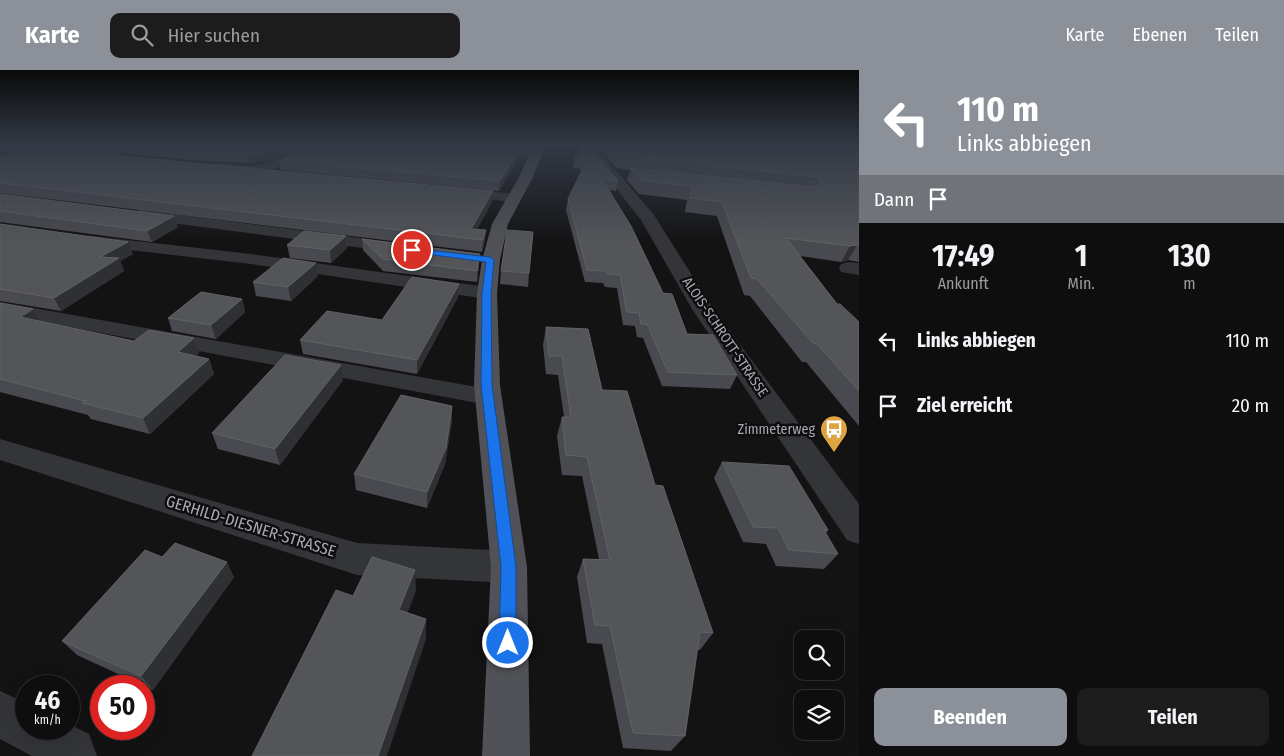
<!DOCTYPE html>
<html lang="de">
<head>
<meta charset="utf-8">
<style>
  body { margin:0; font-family:"Fira Sans Condensed",sans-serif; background:#1c1c1d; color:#f1f3f6; height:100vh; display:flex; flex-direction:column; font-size:19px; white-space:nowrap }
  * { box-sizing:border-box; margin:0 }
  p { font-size:16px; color:#9b9c9e }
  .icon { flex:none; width:28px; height:28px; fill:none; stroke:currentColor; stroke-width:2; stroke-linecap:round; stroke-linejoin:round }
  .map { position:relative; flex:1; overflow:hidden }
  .sheet { display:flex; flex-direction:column; background:#0e0e0f; width:425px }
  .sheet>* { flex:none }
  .guide { background:#8c9099; color:#fff; overflow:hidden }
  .fabs { position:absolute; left:794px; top:560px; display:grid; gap:10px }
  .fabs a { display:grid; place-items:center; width:50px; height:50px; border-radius:10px; background:#0e0e0f; box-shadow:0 5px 20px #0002,0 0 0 1px #2e2e2f; font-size:25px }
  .speed { position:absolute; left:15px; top:605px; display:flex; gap:10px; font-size:25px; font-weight:700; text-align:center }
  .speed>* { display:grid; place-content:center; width:65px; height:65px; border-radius:50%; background:#0e0e0f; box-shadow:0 5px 20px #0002,0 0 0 1px #2e2e2f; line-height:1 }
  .speed small { font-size:12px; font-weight:400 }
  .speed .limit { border:8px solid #d22; background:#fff; color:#111 }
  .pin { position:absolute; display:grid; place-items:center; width:42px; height:42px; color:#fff; margin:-21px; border:2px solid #fff; border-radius:50%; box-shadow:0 1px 5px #0007 }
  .me { position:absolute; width:55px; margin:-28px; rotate:0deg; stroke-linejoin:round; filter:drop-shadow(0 0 4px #0008) }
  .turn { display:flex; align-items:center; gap:18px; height:105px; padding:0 15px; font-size:22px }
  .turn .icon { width:65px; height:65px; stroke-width:2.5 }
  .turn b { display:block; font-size:35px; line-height:42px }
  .then { display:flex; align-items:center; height:48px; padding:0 15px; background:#0003; gap:10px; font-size:19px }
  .eta { display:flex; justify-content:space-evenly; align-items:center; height:85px; text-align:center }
  .eta b { font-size:30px; font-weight:700; line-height:35px }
  .primary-button { display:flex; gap:10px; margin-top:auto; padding:10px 15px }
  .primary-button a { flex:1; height:58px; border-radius:10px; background:#8c9099; color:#fff; font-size:20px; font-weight:700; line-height:58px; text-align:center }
  .primary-button a+a { background:#1c1c1d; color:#f1f3f6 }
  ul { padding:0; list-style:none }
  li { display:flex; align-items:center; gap:15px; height:65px; padding:0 15px }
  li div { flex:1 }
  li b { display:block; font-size:19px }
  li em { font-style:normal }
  header { display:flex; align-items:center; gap:30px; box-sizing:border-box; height:70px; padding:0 25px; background:#8c9099; color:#fff }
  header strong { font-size:24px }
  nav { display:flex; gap:28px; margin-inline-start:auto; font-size:18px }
  .search { width:350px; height:45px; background:#1c1c1d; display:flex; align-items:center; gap:12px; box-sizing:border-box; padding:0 18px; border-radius:10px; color:#9b9c9e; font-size:19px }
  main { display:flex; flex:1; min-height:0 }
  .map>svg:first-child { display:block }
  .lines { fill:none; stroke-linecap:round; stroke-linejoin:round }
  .minor { fill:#343539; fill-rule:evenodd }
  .major { fill:#515257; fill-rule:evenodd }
  .wall { fill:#494a4f }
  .shaded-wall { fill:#2f3033 }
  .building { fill:#535559; stroke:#606267 }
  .route { fill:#1a73e8; stroke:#114b97 }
  .labels { text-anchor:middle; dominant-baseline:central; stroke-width:5; stroke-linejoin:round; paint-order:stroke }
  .street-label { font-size:14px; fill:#a6aab3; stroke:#0e0e0f }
  .poi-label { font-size:14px; fill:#a6aab3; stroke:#0e0e0f; text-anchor:end }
  .near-street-label { font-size:16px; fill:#a6aab3; stroke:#0e0e0f }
</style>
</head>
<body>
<header>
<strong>Karte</strong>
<div class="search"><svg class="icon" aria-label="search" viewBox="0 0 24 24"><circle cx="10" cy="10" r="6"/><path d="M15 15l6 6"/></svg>Hier suchen</div>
<nav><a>Karte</a><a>Ebenen</a><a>Teilen</a></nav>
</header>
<main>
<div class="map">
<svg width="859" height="686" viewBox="0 0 859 686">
  <rect width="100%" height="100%" fill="#131314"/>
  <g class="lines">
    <!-- minor -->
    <g class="minor">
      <path d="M297,76H310C289,101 261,104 231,102C223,101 214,103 209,97L215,93C252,96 266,101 297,76Z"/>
      <polygon points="418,76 475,76 536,80 542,84 536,88 424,79"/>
      <polygon points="583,76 595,76 654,145 712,237 859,434 859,474 847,470 692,239 641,150"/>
      <polygon points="456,118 514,124 519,125 521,128 519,131 514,132 451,125 449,122 451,119"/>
      <polygon points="140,140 400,173 406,174 409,178 406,182 400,183 134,148 132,145 134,142"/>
      <polygon points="92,166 251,184 487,217 494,219 497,223 494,227 487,229 251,194 86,175 83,171 86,167"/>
      <polygon points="848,192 859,193 859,205 841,202 839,198 841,194"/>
      <polygon points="0,232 488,319 497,321 501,327 497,333 488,335 0,244"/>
      <polygon points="0,369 357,473 509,481 522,486 527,497 522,508 509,513 357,505 0,390"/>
      <polygon points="0,621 26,633 26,659 69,659 69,654 89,664 97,686 32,686 0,669"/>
    </g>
    <!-- major -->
    <polygon class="major" points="533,76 545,76 533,107 508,154 500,190 497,223 500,315 527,497 530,686 482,686 491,497 474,315 477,223 482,190 492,154 519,107"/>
  </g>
  <!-- wall -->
  <g class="wall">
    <polygon points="44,76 294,76 275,90 249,93 204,91 123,83 120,86 493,121 492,132 477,159 485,171 482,182 0,123 0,88"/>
    <polygon points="506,76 523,76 522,77"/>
    <polygon points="583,76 618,111 616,121 609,120 663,223 687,264 737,305 730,319 662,316 643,268 637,267 635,256 623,255 617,218 605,217 603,213 585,212 566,140 568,129 582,99 573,98 575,89"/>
    <polygon points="598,76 859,76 859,192 848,190 841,192 800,186 837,234 859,252 859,356 806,292 802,292 750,226 744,225 717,146 685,142 687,130 639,124 627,110 630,100 616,98"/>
    <polygon points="520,79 519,88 499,121 281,100 279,91 288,88"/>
    <polygon points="0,124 178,157 152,172 0,152"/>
    <polygon points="0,154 133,184 120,191 124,201 61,241 0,231"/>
    <polygon points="346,166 347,178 331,193 290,188 287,175"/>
    <polygon points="362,169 479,195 477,212 383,201 363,180"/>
    <polygon points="501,201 529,203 528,217 500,214"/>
    <polygon points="318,206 291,231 256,226 253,212"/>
    <polygon points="459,214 458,227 417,304 303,284 300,270 382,250"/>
    <polygon points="242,229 245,242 216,269 172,261 168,248"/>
    <polygon points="0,233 40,251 134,271 194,268 199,283 196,286 209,289 214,304 150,364 91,349 88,345 0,322"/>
    <polygon points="546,257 602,320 655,415 713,563 700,580 697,580 685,666 671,681 623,678 602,574 587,573 577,507 583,489 599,489 582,406 562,405 557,366 562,347 564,347 558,305 546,304 543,275"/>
    <polygon points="343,310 280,395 218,379 212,363"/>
    <polygon points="452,351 445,394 427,438 356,420 354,404"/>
    <polygon points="722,392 828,460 826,464 838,484 824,499 776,496 766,474 743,472 714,408"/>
    <polygon points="162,487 234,507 153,620 77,585 62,571"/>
  </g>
  <!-- shaded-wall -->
  <g class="shaded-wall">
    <polygon points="3,76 40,76 0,87 0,77"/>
    <polygon points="117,76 121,76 123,83 115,88 112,79"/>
    <polygon points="280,76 294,76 275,90 249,93 247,84"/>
    <polygon points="520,79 519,88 499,121 500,111"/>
    <polygon points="493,121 492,132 471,169 471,159"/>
    <polygon points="174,146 178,157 152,172 147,161"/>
    <polygon points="486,160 485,171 482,182 483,170"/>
    <polygon points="346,166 347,178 331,193 330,180"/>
    <polygon points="128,172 133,184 120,191 124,201 61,241 54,228 100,187"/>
    <polygon points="857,175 848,190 841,192 850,176"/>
    <polygon points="480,184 479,195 477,212 477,201"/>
    <polygon points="316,193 318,206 291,231 288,217"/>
    <polygon points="459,214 458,227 417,304 417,290"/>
    <polygon points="242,229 245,242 216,269 211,255"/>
    <polygon points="33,239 41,254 20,247"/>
    <polygon points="194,268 199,283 184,297 178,282"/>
    <polygon points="209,289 214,304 150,364 143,348"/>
    <polygon points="341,295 343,310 280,395 275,379"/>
    <polygon points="452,336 452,351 445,394 427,438 427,422"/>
    <polygon points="227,492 234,507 153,620 141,606"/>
    <polygon points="415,500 416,521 401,560 399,540"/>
    <polygon points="426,549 426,569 387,686 378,686"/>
  </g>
  <!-- building -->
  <g class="building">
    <polygon points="44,76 117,76 112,79 120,86 493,121 471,159 486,160 483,170 0,113 0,88"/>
    <polygon points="140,76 280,76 274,81 247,84 202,82"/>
    <polygon points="301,76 477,76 520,79 500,111 279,91 288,88"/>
    <polygon points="583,76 589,76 618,111 602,109 631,156 663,223 672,224 687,264 713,265 737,305 668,302 647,254 641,254 639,243 627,242 620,205 608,204 606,201 587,200 568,129 587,90 575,89"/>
    <polygon points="610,76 820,76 821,78 841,85 859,88 859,175 857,175 850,176 786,168 837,234 840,234 859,252 859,321 817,274 813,273 757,209 751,208 722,132 690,128 692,117 642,110 630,98 812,117 819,116 821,111 817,107 619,86"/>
    <polygon points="0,124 174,146 147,161 0,141"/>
    <polygon points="0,154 128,172 100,187 119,188 54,228 0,219"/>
    <polygon points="507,160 533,162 529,203 501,201"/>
    <polygon points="304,161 346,166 330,180 287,175"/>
    <polygon points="362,169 480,184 477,201 383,189"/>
    <polygon points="283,188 316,193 288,217 253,212"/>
    <polygon points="412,207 459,214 417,290 300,270 327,241 382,250"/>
    <polygon points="201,222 242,229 211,255 168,248"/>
    <polygon points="0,233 33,239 20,247 134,271 149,260 194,268 178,282 209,289 143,348 82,333 85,331 0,309"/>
    <polygon points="546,257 588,259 602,320 627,321 655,415 663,416 713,563 700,562 685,666 633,663 610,556 595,555 583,489 610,490 587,387 566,385 562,347 571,347 562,286 549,286"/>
    <polygon points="285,285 341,295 275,379 212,363"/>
    <polygon points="401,325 452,336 446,378 427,422 354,404"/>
    <polygon points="722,392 789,396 828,460 824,460 838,484 789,480 778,458 753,457"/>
    <polygon points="175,473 227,492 141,606 62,571 145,480 162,487"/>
    <polygon points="372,487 415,500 399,540 426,549 378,686 252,686 336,520 353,526"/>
  </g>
  <!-- sky -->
  <linearGradient id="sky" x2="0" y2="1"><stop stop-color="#0a0a0b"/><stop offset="0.44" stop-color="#333945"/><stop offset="1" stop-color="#333945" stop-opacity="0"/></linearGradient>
  <rect width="859" height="172" fill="url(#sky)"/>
  <!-- route -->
  <polygon class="route" points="409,178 490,187 494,190 491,223 492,315 516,497 516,573 514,579 508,581 502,579 499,573 501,497 481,315 482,223 486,192 412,182 409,181"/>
  <!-- icons -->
  <defs>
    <g id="bus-pin" transform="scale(1.4375)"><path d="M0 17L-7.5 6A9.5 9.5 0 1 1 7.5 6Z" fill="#dda442" stroke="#0e0e0f"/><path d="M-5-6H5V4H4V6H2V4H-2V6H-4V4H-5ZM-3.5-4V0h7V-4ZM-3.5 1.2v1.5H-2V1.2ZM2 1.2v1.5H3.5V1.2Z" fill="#fff"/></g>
  </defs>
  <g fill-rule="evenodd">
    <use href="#bus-pin" x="834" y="359"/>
  </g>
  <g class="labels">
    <!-- street labels -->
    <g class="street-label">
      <text transform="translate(725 267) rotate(56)">ALOIS-SCHROTT-STRASSE</text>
    </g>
    <!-- poi labels -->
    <g class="poi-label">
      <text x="815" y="359">Zimmeterweg</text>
    </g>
    <!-- near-street labels -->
    <g class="near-street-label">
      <text transform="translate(251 456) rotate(17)">GERHILD-DIESNER-STRASSE</text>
    </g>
  </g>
</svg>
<div class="fabs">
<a><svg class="icon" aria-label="search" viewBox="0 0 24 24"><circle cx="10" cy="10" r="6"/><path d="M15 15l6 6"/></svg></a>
<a><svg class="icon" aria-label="layers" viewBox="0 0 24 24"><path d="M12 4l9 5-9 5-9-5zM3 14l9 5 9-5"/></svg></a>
</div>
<div class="speed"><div>46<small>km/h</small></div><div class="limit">50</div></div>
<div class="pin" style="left:412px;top:180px;background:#d93025"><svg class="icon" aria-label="arrive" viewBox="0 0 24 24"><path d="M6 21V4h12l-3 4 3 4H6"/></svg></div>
<svg class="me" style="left:508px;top:573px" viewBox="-20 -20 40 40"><circle r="17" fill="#1a73e8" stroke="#fff" stroke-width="3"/><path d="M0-11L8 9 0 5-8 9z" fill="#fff"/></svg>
</div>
<section class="sheet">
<div class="guide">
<div class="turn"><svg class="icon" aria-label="left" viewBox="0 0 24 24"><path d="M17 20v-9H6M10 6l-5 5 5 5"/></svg><div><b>110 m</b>Links abbiegen</div></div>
<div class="then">Dann<svg class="icon" aria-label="arrive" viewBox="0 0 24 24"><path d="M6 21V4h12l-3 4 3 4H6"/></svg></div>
</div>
<div class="eta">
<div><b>17:49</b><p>Ankunft</p></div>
<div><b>1</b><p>Min.</p></div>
<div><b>130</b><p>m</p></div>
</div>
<ul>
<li><svg class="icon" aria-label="left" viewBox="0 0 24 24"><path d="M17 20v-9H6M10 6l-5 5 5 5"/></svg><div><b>Links abbiegen</b></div><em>110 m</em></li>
<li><svg class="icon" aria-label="arrive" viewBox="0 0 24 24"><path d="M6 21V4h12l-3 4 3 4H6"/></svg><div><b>Ziel erreicht</b></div><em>20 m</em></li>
</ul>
<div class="primary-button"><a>Beenden</a><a>Teilen</a></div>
</section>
</main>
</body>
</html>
